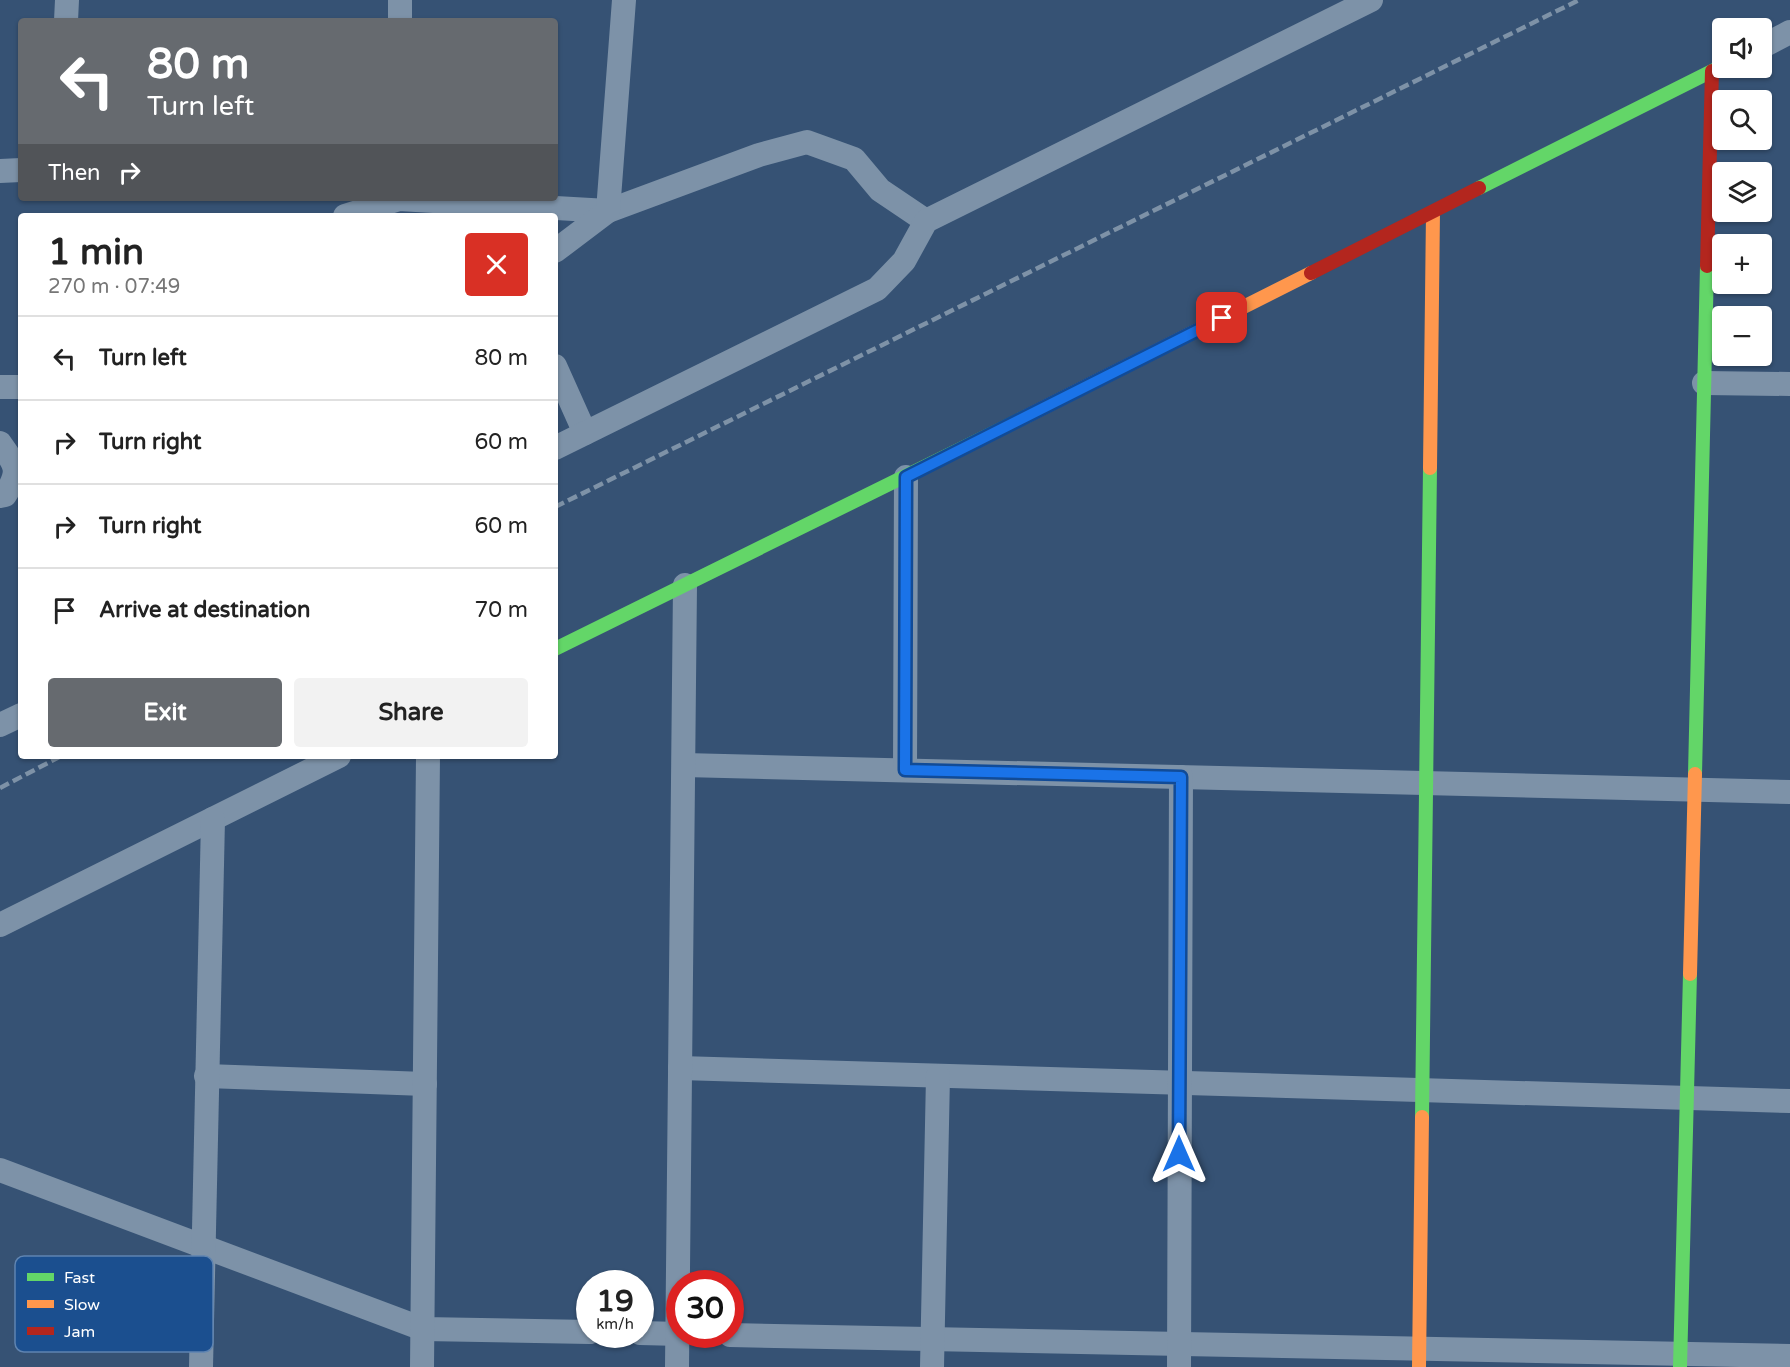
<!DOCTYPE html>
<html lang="en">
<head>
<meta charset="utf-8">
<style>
  body { margin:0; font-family:"Varela Round",sans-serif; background:#f2f2f2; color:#222; height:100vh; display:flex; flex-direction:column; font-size:22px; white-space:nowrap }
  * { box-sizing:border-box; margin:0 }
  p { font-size:20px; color:#767676 }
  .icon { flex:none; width:33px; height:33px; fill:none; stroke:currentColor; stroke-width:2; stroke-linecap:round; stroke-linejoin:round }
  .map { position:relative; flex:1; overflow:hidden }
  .sheet { position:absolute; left:18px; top:213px; width:540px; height:546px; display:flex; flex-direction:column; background:#fff; border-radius:6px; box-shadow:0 2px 4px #0004 }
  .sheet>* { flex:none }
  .top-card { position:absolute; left:18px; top:18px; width:540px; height:183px; border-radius:6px; box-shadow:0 2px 4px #0004; background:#666a6f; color:#fff; overflow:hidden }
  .fabs { position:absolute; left:1712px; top:18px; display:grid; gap:12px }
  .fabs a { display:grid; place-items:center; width:60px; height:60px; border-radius:6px; background:#fff; box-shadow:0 2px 4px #0004; font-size:30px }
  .speed { position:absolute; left:576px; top:1270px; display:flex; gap:12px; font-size:30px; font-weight:700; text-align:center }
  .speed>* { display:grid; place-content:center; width:78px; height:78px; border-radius:50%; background:#fff; box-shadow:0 2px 4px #0004; line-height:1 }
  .speed small { font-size:15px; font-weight:400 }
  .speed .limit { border:9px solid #d22; background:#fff; color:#111 }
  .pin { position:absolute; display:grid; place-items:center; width:51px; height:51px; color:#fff; margin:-26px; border-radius:12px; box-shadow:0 3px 9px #0006 }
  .me { position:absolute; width:66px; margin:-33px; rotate:0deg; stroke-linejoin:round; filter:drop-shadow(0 0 4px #0008) }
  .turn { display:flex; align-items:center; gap:21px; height:126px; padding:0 30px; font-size:27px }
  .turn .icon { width:78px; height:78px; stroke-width:2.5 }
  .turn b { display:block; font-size:42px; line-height:51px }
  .then { display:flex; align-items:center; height:57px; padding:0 30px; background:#0003; gap:12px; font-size:22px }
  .round { display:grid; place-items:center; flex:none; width:63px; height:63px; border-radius:6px; background:#f2f2f2 }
  .summary { display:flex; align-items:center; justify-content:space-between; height:102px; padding:0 30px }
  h1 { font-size:36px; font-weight:700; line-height:45px }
  .primary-button { display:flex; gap:12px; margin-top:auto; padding:12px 30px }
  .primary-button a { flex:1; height:69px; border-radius:6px; background:#666a6f; color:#fff; font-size:24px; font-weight:700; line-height:69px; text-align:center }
  .primary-button a+a { background:#f2f2f2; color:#222 }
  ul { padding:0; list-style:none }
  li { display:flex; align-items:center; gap:18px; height:84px; padding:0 30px; border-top:2px solid #e0e0e0 }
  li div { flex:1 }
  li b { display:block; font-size:22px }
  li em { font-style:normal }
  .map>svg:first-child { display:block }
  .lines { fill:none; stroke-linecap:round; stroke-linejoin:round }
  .street { stroke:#7d92a8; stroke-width:24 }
  .fast { stroke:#63d668; stroke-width:14 }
  .slow { stroke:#ff974d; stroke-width:14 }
  .jam { stroke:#b3261e; stroke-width:14 }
  .rail { stroke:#7e92a7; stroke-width:4.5; stroke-dasharray:10 4.5; stroke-linecap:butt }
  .route-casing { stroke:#114b97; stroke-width:15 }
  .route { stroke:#1a73e8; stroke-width:10 }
  .key { fill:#1b4f8f; stroke:#5f84b1; stroke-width:1.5 }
  .key-label { font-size:16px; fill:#fff }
</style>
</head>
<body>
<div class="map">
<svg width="1790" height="1367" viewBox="0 0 1790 1367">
  <rect width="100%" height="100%" fill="#365274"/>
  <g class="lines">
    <!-- street -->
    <g class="street">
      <polyline points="66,21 67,0"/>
      <polyline points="400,21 400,0"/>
      <polyline points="1761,47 1790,32"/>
      <polyline points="0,171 21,170"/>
      <polyline points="345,216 399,199 608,211 759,155 807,142 854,159 880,190 926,221"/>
      <polyline points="555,251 608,211 624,0"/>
      <polyline points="555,366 585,433"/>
      <polyline points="1704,383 1790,384"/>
      <polyline points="0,387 21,387"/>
      <path d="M0,443C16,466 21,470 5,495L0,496"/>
      <polyline points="555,448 877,289 904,261 926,221 1371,0"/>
      <polyline points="0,725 21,715"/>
      <polyline points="684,765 1790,792"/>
      <polyline points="905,770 906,477"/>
      <polyline points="0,925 339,756"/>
      <polyline points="680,1068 1790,1101"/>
      <polyline points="206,1076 425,1084"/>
      <polyline points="0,1170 423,1329 590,1332"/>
      <polyline points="640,1333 680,1334"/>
      <polyline points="730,1335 1790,1356"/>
      <polyline points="201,1367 213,819"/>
      <polyline points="422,1367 428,756"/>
      <polyline points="677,1367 685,585"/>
      <polyline points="932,1367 938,1076"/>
      <polyline points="1179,1367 1181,777"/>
    </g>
    <!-- fast -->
    <g class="fast">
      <polyline points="1479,188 1722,66"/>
      <polyline points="555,649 1027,416"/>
      <polyline points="1695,774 1707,266"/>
      <polyline points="1422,1117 1430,468"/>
      <polyline points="1680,1367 1690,974"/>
    </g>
    <!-- slow -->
    <g class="slow">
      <polyline points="1027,416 1311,273"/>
      <polyline points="1430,468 1433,212"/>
      <polyline points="1690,974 1695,774"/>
      <polyline points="1419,1367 1422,1117"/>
    </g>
    <!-- jam -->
    <g class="jam">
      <polyline points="1707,266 1712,71"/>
      <polyline points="1311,273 1479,188"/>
    </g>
    <!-- rail -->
    <g class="rail">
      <polyline points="555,507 1579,0"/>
      <polyline points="0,788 61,756"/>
    </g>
  </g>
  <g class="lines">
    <!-- route casing -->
    <g class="route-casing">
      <polyline id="route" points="1179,1154 1181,777 905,770 906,477 1222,318"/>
    </g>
    <!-- route -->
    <use href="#route" class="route"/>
  </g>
  <!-- legend -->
  <rect x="15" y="1256" width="198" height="96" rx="9" class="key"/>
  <rect x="27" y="1273" width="27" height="8" fill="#63d668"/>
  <rect x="27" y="1300" width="27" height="8" fill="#ff974d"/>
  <rect x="27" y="1327" width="27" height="8" fill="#b3261e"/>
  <g class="key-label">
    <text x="64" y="1283">Fast</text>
    <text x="64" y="1310">Slow</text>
    <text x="64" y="1337">Jam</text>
  </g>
</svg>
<div class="fabs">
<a><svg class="icon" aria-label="sound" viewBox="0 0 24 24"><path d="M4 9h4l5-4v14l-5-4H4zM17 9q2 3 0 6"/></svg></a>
<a><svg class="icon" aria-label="search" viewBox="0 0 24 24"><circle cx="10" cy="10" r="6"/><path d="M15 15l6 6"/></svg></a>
<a><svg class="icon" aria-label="layers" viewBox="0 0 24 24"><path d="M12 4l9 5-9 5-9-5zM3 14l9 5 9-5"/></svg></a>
<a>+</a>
<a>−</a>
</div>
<div class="speed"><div>19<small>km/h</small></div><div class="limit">30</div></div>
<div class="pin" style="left:1222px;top:318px;background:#d93025"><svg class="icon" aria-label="arrive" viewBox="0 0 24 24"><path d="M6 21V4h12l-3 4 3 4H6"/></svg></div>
<svg class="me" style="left:1179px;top:1154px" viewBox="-20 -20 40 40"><path d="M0-17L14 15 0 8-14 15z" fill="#1a73e8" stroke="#fff" stroke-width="4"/></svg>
<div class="top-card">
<div class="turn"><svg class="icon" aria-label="left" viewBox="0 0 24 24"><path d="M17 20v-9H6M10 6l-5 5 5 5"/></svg><div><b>80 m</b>Turn left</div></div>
<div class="then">Then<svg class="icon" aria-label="right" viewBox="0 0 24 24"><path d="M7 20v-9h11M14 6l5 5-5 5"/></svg></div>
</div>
<section class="sheet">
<div class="summary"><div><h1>1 min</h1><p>270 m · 07:49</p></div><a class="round" style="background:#d93025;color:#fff"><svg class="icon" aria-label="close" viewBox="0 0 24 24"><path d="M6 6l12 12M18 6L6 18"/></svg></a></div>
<ul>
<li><svg class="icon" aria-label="left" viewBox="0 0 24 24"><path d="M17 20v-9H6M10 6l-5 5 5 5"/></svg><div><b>Turn left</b></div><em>80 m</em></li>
<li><svg class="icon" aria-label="right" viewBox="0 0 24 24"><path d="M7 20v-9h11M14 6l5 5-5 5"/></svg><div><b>Turn right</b></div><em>60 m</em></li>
<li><svg class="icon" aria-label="right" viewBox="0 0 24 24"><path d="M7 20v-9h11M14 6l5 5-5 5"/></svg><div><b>Turn right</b></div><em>60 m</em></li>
<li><svg class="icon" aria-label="arrive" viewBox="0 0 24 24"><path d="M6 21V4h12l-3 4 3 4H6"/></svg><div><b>Arrive at destination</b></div><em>70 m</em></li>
</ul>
<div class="primary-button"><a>Exit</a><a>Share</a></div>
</section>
</div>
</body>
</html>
